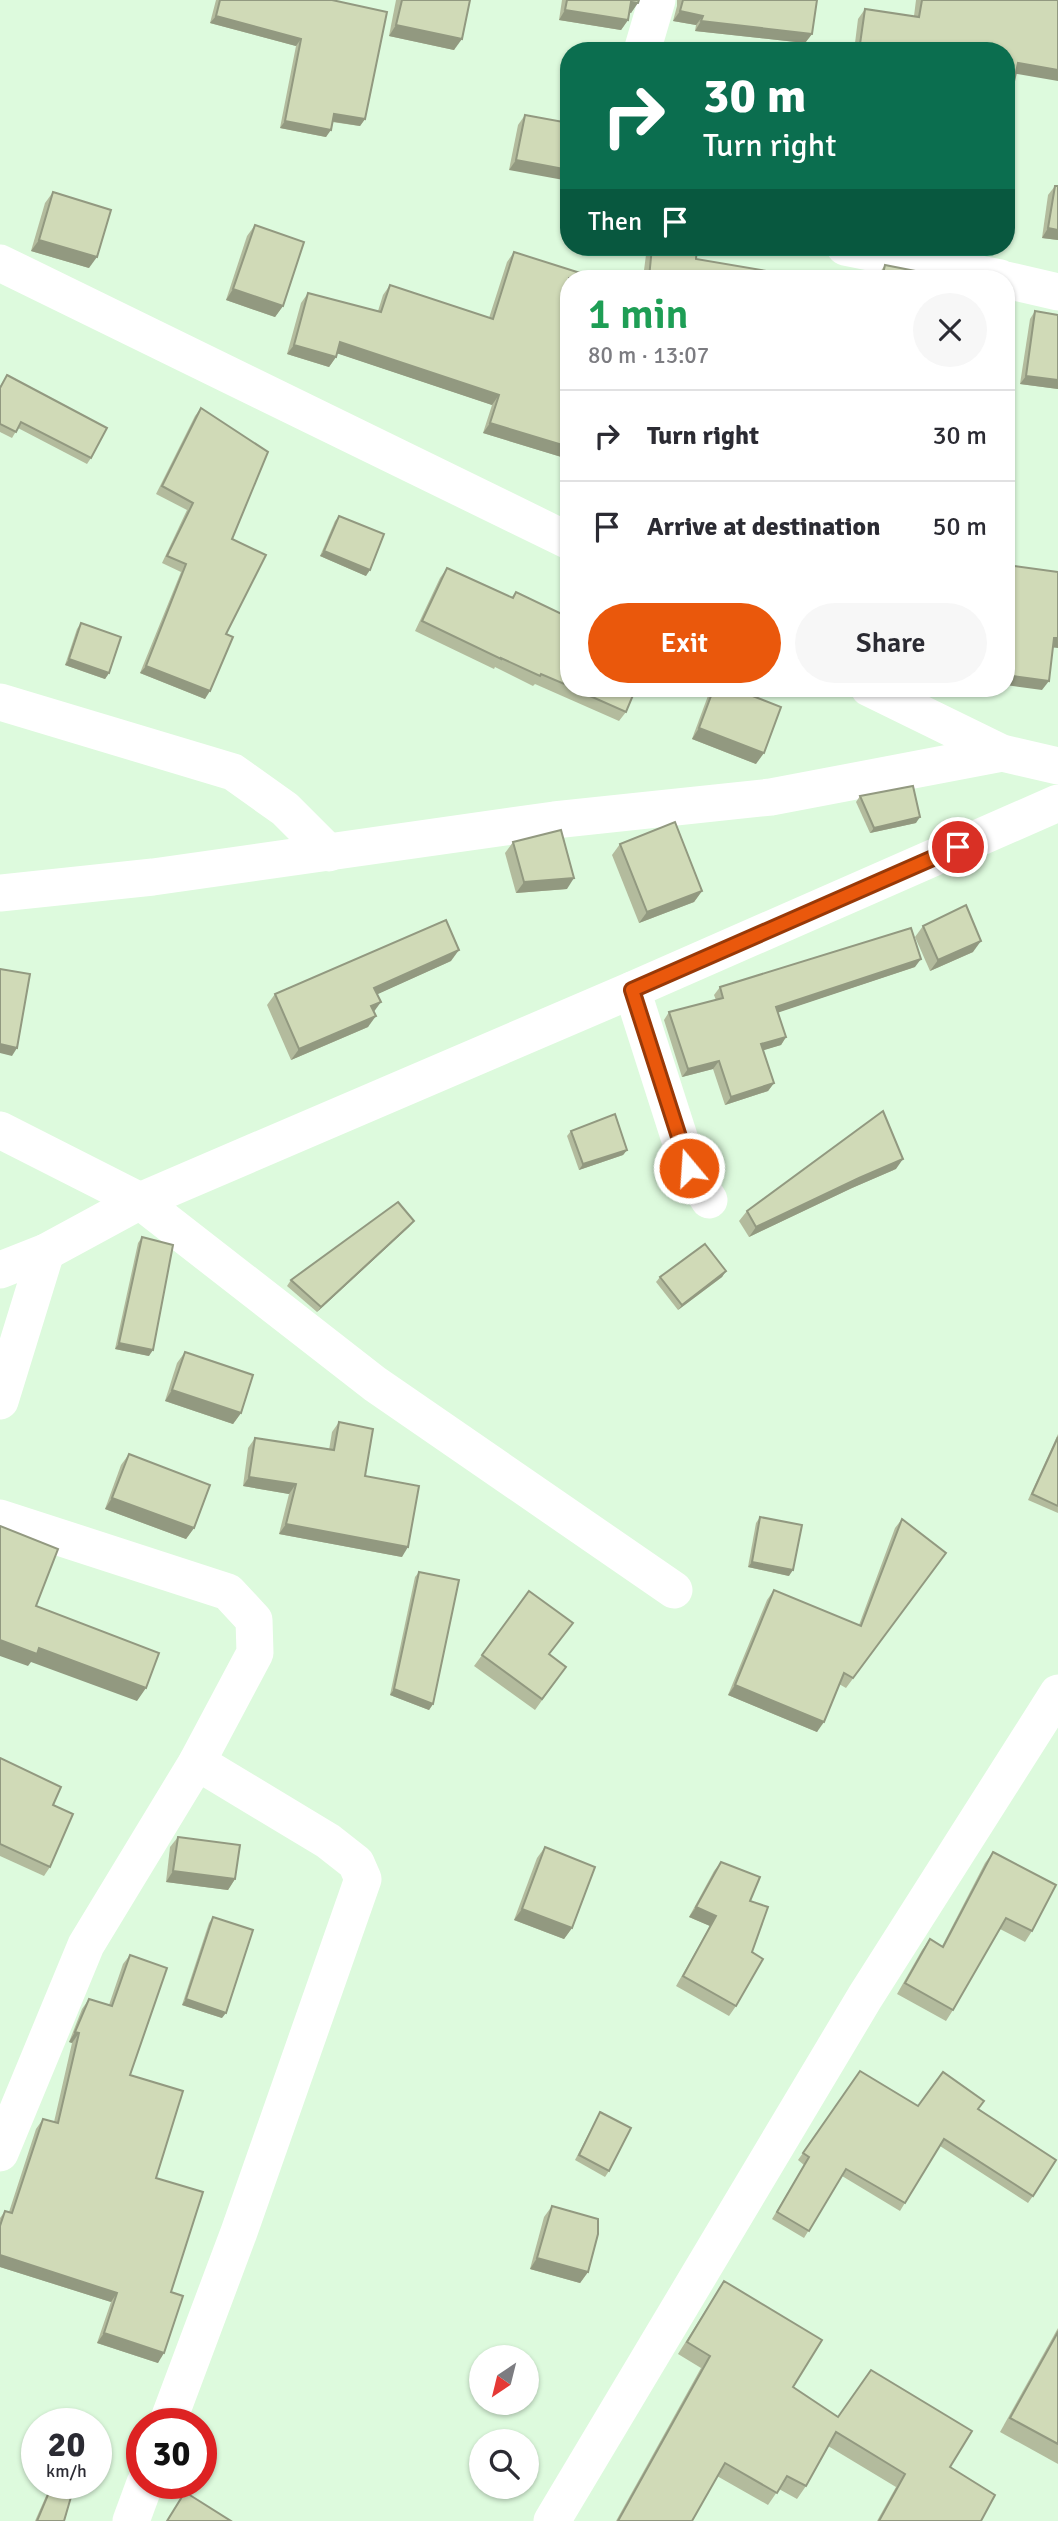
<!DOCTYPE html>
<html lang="en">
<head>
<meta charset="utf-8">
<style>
  body { margin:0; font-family:Signika,sans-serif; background:#f7f7f7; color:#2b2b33; height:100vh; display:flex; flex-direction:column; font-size:26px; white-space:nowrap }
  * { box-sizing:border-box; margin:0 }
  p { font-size:23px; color:#7c7c81 }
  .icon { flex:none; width:38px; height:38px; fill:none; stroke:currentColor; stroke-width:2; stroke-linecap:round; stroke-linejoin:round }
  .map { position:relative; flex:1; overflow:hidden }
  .side { position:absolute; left:560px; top:270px; width:455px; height:427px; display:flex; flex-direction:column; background:#fff; border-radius:28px; box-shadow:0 2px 5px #0004 }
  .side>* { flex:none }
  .guide { position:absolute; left:560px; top:42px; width:455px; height:214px; border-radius:28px; box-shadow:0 2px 5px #0004; background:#0b6e4f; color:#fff; overflow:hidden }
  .needle { width:46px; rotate:215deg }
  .tools { position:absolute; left:469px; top:2345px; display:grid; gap:14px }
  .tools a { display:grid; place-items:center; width:70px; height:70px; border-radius:50%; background:#fff; box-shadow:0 2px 5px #0004; font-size:35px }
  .speed { position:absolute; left:21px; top:2408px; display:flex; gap:14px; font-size:35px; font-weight:700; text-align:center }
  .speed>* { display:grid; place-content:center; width:91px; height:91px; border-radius:50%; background:#fff; box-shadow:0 2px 5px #0004; line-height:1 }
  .speed small { font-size:18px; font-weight:400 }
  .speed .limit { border:10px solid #d22; background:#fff; color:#111 }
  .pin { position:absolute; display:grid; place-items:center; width:60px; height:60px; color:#fff; margin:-30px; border:4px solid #fff; border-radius:50%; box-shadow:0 2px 7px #0007 }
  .me { position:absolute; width:77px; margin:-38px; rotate:342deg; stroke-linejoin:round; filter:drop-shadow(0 0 5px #0008) }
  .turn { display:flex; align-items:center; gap:24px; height:147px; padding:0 28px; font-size:32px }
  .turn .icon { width:91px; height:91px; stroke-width:2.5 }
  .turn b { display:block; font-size:49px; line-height:60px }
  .then { display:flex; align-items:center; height:66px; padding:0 28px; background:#0003; gap:14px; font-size:26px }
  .round { display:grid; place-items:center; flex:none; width:74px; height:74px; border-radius:37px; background:#f7f7f7 }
  .summary { display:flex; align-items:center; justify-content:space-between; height:119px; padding:0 28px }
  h1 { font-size:42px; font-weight:600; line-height:52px; color:#1e9e55 }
  .primary-button { display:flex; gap:14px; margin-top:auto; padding:14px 28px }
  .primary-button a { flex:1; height:80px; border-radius:42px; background:#ea580c; color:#fff; font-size:28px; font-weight:600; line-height:80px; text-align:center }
  .primary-button a+a { background:#f7f7f7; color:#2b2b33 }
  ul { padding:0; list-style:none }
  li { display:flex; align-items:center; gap:21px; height:91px; padding:0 28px; border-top:2px solid #e1e1e2 }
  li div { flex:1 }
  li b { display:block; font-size:26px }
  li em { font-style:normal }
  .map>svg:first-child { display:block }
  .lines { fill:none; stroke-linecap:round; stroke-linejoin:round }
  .street { stroke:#fff; stroke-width:37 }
  .wall { fill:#b3bb9d }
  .shaded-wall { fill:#929980 }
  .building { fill:#d0dab7; stroke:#929980; stroke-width:2 }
  .route-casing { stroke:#983908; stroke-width:18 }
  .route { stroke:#ea580c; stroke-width:12 }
</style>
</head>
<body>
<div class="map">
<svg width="1058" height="2521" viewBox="0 0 1058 2521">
  <rect width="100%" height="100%" fill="#ddfadd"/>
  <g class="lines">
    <!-- street -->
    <g class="street">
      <polyline points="642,51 657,0"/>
      <polyline points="845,247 1000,278"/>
      <polyline points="0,263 569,541"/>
      <polyline points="1006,280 1058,292"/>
      <polyline points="869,688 1002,753 1058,766"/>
      <polyline points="0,702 233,772 285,809 329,853"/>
      <polyline points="0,893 153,877 554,820 771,797 1002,753"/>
      <polyline points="632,990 689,1168 709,1200"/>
      <polyline points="0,1130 140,1201 375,1384 674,1590"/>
      <polyline points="0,1270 46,1252 140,1201 632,990 1058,803"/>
      <polyline points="0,1401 46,1252"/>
      <polyline points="0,1518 228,1592 254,1620 255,1653 197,1762 86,1945 0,2153"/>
      <polyline points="167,2424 239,2232 363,1879 356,1863 328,1841 197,1762"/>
      <polyline points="131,2521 145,2483"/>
      <polyline points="552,2521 865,1997 1058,1693"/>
    </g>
  </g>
  <!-- wall -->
  <g class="wall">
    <polygon points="216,0 332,0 365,119 360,126 332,122 326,137 280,128 296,46 210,23"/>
    <polygon points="396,0 470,0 454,50 389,36"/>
    <polygon points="562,0 639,0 631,13 629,12 628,20 621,30 559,20"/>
    <polygon points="677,0 817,0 812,34 805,43 695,31 696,25 673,21 677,6"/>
    <polygon points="916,0 1058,0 1006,51 854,51 858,19 865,9 914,16"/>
    <polygon points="525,115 569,123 509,170 518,125"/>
    <polygon points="1055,186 1058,186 1058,240 1042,238 1048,195"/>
    <polygon points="53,192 89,268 31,251 45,203"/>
    <polygon points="255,225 283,306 275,317 226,300 247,236"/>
    <polygon points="647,247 697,247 696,259 777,278 643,278"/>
    <polygon points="514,252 569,278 569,470 565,469 568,459 483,433 492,405 337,353 336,357 329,367 287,354 301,303 308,293 378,311 383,295 390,285 489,318 507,262"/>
    <polygon points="885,265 951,278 877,278 878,275"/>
    <polygon points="1035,311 1058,389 1020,384 1030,319"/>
    <polygon points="7,375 91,458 87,464 18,428 12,438 0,432 0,386"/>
    <polygon points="201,408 232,539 226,634 205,699 140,673 181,572 162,563 187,510 156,494 195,416"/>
    <polygon points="339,516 366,576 320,556 335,521"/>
    <polygon points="447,568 511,598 516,592 569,625 569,688 636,688 626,712 619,721 535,684 533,686 495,667 494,669 415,631 440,578"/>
    <polygon points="81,623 109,673 105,679 65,665 77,629"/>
    <polygon points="712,688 732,688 756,764 692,739 709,693"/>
    <polygon points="860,796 916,823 870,833 856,802"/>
    <polygon points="513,842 567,889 516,893 505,853"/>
    <polygon points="620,844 702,891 694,902 639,923 612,855"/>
    <polygon points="923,926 973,952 930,971 915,937"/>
    <polygon points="451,961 377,994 374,1011 368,1027 291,1060 267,1005 275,994"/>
    <polygon points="915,967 778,1012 786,1037 781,1045 763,1050 774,1083 768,1091 725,1105 713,1069 682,1077 664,1020 669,1012 716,1000 714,995 720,987"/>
    <polygon points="571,1131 627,1150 623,1155 579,1170 567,1136"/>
    <polygon points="896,1169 852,1188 749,1237 739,1221 747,1211"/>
    <polygon points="410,1226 317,1312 287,1286 291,1280"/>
    <polygon points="142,1237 149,1356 115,1349 138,1243"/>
    <polygon points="726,1271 722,1277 678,1310 656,1282 660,1277"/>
    <polygon points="185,1352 241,1413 233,1424 165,1401 177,1363"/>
    <polygon points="339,1422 365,1476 402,1557 279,1534 289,1494 243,1486 248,1448 255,1438 329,1450 332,1432"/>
    <polygon points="1058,1434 1058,1513 1028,1500"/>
    <polygon points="129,1454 194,1528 186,1539 105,1509 121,1465"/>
    <polygon points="760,1517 789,1576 748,1567 756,1523"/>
    <polygon points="902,1519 946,1553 846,1688 839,1684 817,1732 728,1695 767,1600 774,1590 859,1625 895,1528"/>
    <polygon points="419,1572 433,1704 429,1710 390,1695 415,1577"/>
    <polygon points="529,1591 550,1655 566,1667 535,1710 474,1666"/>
    <polygon points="0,1758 53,1805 50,1867 44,1876 0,1856"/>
    <polygon points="178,1837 235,1879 228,1890 166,1882 170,1847"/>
    <polygon points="545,1847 572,1928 564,1939 514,1920 537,1858"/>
    <polygon points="993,1852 1032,1931 1025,1942 1000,1929 953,2010 946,2021 897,1994 922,1950 930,1939 942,1946 985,1863"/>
    <polygon points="721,1862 750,1901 736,2006 729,2016 676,1986 710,1926 689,1917 714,1871"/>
    <polygon points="213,1917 222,2018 182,2005 209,1923"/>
    <polygon points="130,1955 130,2075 156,2178 171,2292 158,2363 97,2343 111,2302 0,2267 0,2218 5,2211 9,2212 36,2129 43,2119 54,2122 72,2043 69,2042 82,2009 89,1999 109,2005 123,1964"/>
    <polygon points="860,2071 918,2106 978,2109 1033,2196 1028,2203 940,2146 900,2211 842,2176 804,2238 772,2219 804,2165 798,2160"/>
    <polygon points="600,2112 609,2171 605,2177 575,2160"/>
    <polygon points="552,2206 588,2272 580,2283 530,2269 544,2217"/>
    <polygon points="724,2281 793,2387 838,2417 950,2467 981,2521 877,2521 896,2487 828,2446 806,2486 797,2499 779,2489 768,2505 717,2476 692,2521 616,2521 701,2368 678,2354"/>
    <polygon points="1058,2328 1058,2464 1000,2432"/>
    <polygon points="50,2490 64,2521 35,2521 46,2496"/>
  </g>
  <!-- shaded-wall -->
  <g class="shaded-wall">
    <polygon points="631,2 638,3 631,13 624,11"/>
    <polygon points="565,10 628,20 621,30 559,20"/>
    <polygon points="680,11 703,16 696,25 673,21"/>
    <polygon points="216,16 301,39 296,46 210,23"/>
    <polygon points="701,21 812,34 805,43 695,31"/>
    <polygon points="396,25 462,39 454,50 389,36"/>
    <polygon points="1018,63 1058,70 1058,81 1011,73"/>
    <polygon points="334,114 365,119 360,126 329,121"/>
    <polygon points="285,121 331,130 326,137 280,128"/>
    <polygon points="516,160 569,170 569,181 509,170"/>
    <polygon points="1048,228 1058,230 1058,240 1042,238"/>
    <polygon points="39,240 97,257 89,268 31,251"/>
    <polygon points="233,289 283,306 275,317 226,300"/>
    <polygon points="340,342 499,395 492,405 333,352"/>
    <polygon points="294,345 336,357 329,367 287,354"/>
    <polygon points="1026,376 1058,380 1058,389 1020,384"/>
    <polygon points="490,423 569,447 569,458 568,459 483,433"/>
    <polygon points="324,551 370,570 366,576 320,556"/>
    <polygon points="1054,638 1058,638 1058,648 1048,647"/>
    <polygon points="69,659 109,673 105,679 65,665"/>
    <polygon points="146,666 210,691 205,699 140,673"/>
    <polygon points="1006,675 1049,681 1042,690 1006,685"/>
    <polygon points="699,728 764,753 756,764 692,739"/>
    <polygon points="920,817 916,823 870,833 874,828"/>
    <polygon points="574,878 567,889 516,893 524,882"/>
    <polygon points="702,891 694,902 639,923 647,912"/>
    <polygon points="981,941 973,952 930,971 938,960"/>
    <polygon points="459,950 451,961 367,999 374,988"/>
    <polygon points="921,959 915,967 771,1015 776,1007"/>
    <polygon points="381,1002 373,1013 371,1006"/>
    <polygon points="376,1016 368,1027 291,1060 299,1049"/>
    <polygon points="786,1037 781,1045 755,1053 761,1044"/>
    <polygon points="0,1044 17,1048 12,1056 0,1053"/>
    <polygon points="719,1061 713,1069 682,1077 688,1069"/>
    <polygon points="774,1083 768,1091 725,1105 731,1097"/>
    <polygon points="627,1150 623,1155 579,1170 583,1164"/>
    <polygon points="903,1159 896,1169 852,1188 749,1237 756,1227 859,1178"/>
    <polygon points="414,1221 410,1226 317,1312 321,1307"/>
    <polygon points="726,1271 722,1277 678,1310 682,1305"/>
    <polygon points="119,1343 153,1350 149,1356 115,1349"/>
    <polygon points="172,1390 241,1413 233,1424 165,1401"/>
    <polygon points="249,1477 296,1484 289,1494 243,1486"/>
    <polygon points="112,1498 194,1528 186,1539 105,1509"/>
    <polygon points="286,1524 408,1547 402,1557 279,1534"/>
    <polygon points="752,1562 793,1570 789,1576 748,1567"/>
    <polygon points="0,1640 39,1648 146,1688 137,1701 31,1662 28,1666 0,1656"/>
    <polygon points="735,1685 824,1722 817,1732 728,1695"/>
    <polygon points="394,1689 433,1704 429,1710 390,1695"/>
    <polygon points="173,1871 235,1879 228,1890 166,1882"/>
    <polygon points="696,1907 716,1916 710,1926 689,1917"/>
    <polygon points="522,1909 572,1928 564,1939 514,1920"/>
    <polygon points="186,1999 226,2013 222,2018 182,2005"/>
    <polygon points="75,2032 79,2033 72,2043 69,2042"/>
    <polygon points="0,2255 117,2293 111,2302 0,2267"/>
    <polygon points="537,2258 588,2272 580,2283 530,2269"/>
    <polygon points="104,2333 164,2353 158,2363 97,2343"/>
  </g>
  <!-- building -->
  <g class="building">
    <polygon points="220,0 332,0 387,12 365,119 334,114 331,130 285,121 301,39 216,16"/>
    <polygon points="402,0 470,0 462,39 396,25"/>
    <polygon points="567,0 639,0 638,3 631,2 628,20 565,10"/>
    <polygon points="683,0 817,0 812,34 701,21 703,16 680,11"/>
    <polygon points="922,0 1058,0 1058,70 1018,63 1006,118 1006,51 859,51 865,9 919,17"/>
    <polygon points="525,115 569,123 569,170 516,160"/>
    <polygon points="1055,186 1058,186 1058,230 1048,228"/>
    <polygon points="53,192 111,210 97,257 39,240"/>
    <polygon points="255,225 304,242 283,306 233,289"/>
    <polygon points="652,247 697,247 696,259 778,273 777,278 649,278"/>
    <polygon points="514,252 596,278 569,278 569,447 490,423 499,395 340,342 336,357 294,345 308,293 381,312 390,285 493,319"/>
    <polygon points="885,265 951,278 882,278"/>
    <polygon points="1035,311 1058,315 1058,380 1026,376"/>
    <polygon points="7,375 107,428 91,458 21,422 16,432 0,424 0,388"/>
    <polygon points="201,408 268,452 232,539 266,555 226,634 233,637 210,691 146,666 186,564 167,556 193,503 162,486"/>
    <polygon points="339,516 384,534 370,570 324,551"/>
    <polygon points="1006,565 1058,572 1058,638 1054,638 1049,681 1006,675"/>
    <polygon points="447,568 513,598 516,592 568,617 565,623 569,625 569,686 541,674 540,676 501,658 501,659 422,621"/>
    <polygon points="81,623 121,637 109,673 69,659"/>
    <polygon points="572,688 636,688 626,712"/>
    <polygon points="714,688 732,688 781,707 764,753 699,728"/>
    <polygon points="913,786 920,817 874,828 860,796"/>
    <polygon points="675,822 702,891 647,912 620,844"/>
    <polygon points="561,830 574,878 524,882 513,842"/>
    <polygon points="966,905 981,941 938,960 923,926"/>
    <polygon points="446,920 459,950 374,988 381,1002 371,1006 376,1016 299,1049 275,994"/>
    <polygon points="911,928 921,959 776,1007 786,1037 761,1044 774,1083 731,1097 719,1061 688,1069 669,1012 723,998 720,987"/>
    <polygon points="0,969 30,974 17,1048 0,1044"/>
    <polygon points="883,1111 903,1159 859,1178 756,1227 747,1211"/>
    <polygon points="615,1114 627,1150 583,1164 571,1131"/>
    <polygon points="398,1202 414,1221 321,1307 291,1280"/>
    <polygon points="142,1237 173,1245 153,1350 119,1343"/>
    <polygon points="705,1244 726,1271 682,1305 660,1277"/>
    <polygon points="185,1352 253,1375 241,1413 172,1390"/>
    <polygon points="339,1422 373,1429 365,1476 419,1486 408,1547 286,1524 296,1484 249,1477 255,1438 334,1450"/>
    <polygon points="1058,1437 1058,1506 1032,1494"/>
    <polygon points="129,1454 210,1485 194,1528 112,1498"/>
    <polygon points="760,1517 802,1525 793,1570 752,1562"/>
    <polygon points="902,1519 946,1553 853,1678 844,1673 824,1722 735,1685 774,1590 861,1626"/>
    <polygon points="0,1526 58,1549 36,1606 159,1653 146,1688 39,1648 37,1654 0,1640"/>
    <polygon points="419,1572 459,1580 433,1704 394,1689"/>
    <polygon points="529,1591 573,1623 549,1654 566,1667 542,1699 482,1655"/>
    <polygon points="0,1758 61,1787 53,1805 73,1814 50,1867 0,1844"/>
    <polygon points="178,1837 240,1845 235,1879 173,1871"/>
    <polygon points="545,1847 595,1867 572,1928 522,1909"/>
    <polygon points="993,1852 1056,1885 1032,1931 1006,1918 953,2010 905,1983 930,1939 943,1947"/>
    <polygon points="721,1862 760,1877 750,1901 768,1907 752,1952 763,1959 736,2006 683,1976 716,1916 696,1907"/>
    <polygon points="213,1917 253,1930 226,2013 186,1999"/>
    <polygon points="130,1955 167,1968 130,2075 183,2091 156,2178 203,2192 171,2292 183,2296 164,2353 104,2333 117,2293 0,2255 0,2226 5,2211 12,2213 43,2119 58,2123 79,2033 75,2032 89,1999 112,2006"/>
    <polygon points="860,2071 918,2106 943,2072 984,2101 978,2109 1056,2160 1033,2196 944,2139 905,2203 846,2169 809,2231 777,2212 809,2157 803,2153"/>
    <polygon points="600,2112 631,2128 609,2171 579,2155"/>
    <polygon points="552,2206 598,2219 598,2234 588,2272 537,2258"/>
    <polygon points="724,2281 822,2340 793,2387 838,2417 871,2370 972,2431 950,2467 995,2495 981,2521 879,2521 905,2474 836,2432 806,2486 787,2476 777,2493 725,2463 692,2521 618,2521 710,2356 687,2342"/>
    <polygon points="1058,2332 1058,2444 1010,2418"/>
    <polygon points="50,2490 71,2497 64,2521 37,2521"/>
    <polygon points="185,2492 231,2521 167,2521"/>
  </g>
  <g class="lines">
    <!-- route casing -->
    <g class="route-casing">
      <polyline id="route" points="689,1168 632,990 958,847"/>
    </g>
    <!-- route -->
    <use href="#route" class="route"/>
  </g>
</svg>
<div class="tools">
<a><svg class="needle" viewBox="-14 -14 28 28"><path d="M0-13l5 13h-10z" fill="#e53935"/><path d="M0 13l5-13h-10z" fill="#7c7c81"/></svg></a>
<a><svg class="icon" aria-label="search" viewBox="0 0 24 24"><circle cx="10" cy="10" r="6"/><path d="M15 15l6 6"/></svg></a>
</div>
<div class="speed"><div>20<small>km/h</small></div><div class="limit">30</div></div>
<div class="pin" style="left:958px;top:847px;background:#d93025"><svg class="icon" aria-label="arrive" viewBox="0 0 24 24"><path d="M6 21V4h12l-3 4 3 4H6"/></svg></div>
<svg class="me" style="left:689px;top:1168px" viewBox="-20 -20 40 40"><circle r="17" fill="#ea580c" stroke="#fff" stroke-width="3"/><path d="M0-11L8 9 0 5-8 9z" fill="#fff"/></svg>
<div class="guide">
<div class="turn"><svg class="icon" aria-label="right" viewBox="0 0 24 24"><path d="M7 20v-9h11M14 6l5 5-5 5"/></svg><div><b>30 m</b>Turn right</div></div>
<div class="then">Then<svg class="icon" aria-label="arrive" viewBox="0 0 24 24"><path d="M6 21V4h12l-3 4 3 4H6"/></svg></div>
</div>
<section class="side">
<div class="summary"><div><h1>1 min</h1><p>80 m · 13:07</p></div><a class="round"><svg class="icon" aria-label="close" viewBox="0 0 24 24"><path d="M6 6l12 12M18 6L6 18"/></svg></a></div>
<ul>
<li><svg class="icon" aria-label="right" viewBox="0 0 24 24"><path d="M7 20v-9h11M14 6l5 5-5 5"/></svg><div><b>Turn right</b></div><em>30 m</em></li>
<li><svg class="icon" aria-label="arrive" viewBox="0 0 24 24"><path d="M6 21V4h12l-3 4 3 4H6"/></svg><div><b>Arrive at destination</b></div><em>50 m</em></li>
</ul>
<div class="primary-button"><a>Exit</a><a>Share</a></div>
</section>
</div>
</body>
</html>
